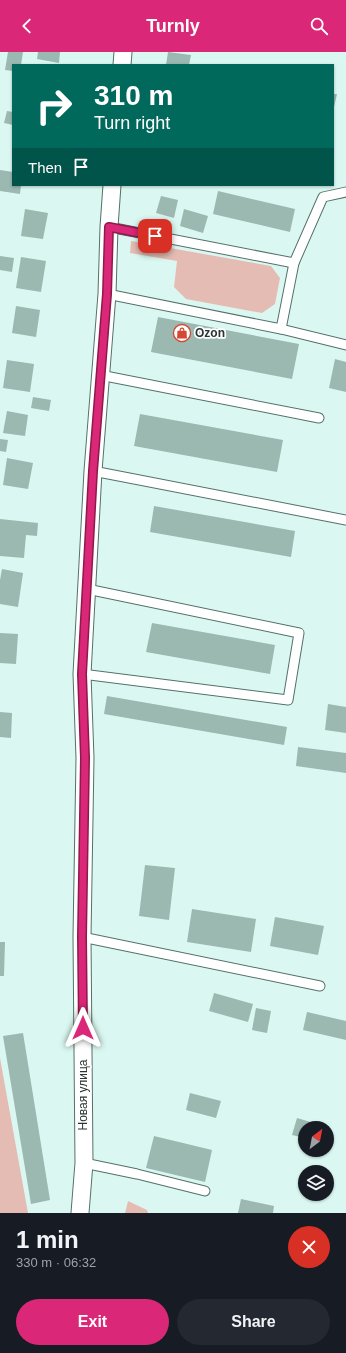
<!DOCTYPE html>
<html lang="en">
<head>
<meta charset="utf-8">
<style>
  body { margin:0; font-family:Helvetica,sans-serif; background:#242831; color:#f1f3f6; height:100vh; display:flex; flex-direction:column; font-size:15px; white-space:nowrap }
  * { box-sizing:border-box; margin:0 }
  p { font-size:13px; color:#9ea1a6 }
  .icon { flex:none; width:22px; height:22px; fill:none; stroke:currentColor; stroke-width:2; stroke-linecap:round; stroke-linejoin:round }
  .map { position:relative; height:1161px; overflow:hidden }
  .side { display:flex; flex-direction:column; background:#171b24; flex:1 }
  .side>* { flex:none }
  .banner { position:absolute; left:12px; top:12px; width:322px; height:122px; border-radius:0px; box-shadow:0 1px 3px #0004; background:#00695c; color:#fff; overflow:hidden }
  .needle { width:26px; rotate:32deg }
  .fabs { position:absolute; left:298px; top:1069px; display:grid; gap:8px }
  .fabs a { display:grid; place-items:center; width:36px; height:36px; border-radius:50%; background:#171b24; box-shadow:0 1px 3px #0004; font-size:20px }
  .pin { position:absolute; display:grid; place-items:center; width:34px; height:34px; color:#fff; margin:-17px; border-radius:8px; box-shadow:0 2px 6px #0006 }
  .me { position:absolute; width:44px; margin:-22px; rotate:0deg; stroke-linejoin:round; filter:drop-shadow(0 0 3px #0008) }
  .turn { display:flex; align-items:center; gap:14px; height:84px; padding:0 16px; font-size:18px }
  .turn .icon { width:52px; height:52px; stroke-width:2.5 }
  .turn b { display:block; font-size:28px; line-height:34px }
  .then { display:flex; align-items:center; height:38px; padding:0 16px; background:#0003; gap:8px; font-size:15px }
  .round { display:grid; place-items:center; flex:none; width:42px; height:42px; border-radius:21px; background:#242831 }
  .summary { display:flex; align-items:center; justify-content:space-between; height:68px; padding:0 16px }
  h1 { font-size:24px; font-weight:700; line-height:30px }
  .primary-button { display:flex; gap:8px; margin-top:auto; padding:8px 16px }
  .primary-button a { flex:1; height:46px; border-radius:24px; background:#db2777; color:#fff; font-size:16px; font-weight:700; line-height:46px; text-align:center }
  .primary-button a+a { background:#242831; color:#f1f3f6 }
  header { display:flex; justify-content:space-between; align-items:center; height:52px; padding:0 16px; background:#db2777; color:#fff; font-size:18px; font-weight:700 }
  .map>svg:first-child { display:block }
  .green { fill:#e5bcb4 }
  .building { fill:#9bb8b1 }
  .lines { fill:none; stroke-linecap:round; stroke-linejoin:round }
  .lane-casing { stroke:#55706a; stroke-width:11 }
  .street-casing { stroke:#55706a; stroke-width:19 }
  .lane { stroke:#fff; stroke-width:9 }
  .street { stroke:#fff; stroke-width:17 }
  .route-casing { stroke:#8e194d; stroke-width:10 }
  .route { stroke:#db2777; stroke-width:7 }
  .labels { text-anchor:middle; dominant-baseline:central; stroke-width:3.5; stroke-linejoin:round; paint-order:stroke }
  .poi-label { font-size:12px; font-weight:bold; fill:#293532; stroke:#fefefe; text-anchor:start }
  .street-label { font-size:12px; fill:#293532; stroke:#fefefe }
</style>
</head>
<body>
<header><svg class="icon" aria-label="back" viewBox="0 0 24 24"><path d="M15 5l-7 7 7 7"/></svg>Turnly<svg class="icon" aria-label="search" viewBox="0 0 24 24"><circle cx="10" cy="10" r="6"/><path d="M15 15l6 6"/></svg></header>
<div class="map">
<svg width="346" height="1161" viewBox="0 0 346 1161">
  <rect width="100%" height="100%" fill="#daf8f1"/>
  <!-- green -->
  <g class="green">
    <polygon points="131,189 271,214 280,226 275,252 262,261 186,247 174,235 177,209 130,201"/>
    <polygon points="0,1006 28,1161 0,1161"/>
    <polygon points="128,1149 147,1158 148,1161 125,1161"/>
  </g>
  <!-- building -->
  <g class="building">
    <polygon points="8,0 23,0 21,13 13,13 13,19 5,18"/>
    <polygon points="38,0 60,0 59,11 37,7"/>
    <polygon points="168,0 191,3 189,13 166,13"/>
    <polygon points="333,42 337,42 334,55 333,55"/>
    <polygon points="7,59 13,60 13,73 4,71"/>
    <polygon points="0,118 13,120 13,133 21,133 20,142 0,139"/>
    <polygon points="218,139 295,157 290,180 213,162"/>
    <polygon points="161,144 178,148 174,166 156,161"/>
    <polygon points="25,157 48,161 43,187 21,184"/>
    <polygon points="184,157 208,164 203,181 180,174"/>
    <polygon points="0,204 14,206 12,220 0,218"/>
    <polygon points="21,205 46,209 41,240 16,236"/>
    <polygon points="16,254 40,258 36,285 12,281"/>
    <polygon points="158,265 299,292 292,327 151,300"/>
    <polygon points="335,307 346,310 346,340 329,336"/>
    <polygon points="7,308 34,312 30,340 3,336"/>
    <polygon points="33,345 51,348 49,359 31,356"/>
    <polygon points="7,359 28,363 25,384 3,381"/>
    <polygon points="140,362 283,388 277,420 134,394"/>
    <polygon points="0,387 8,388 6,400 0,399"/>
    <polygon points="7,406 33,411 28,437 3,433"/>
    <polygon points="154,454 295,479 291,505 150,480"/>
    <polygon points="0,467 38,471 37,484 26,483 24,506 0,504"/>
    <polygon points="2,517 23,521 18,555 0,552 0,528"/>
    <polygon points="152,571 275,593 270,622 146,600"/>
    <polygon points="0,581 18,582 16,612 0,611"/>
    <polygon points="107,644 287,675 284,693 104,662"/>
    <polygon points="328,652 346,655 346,681 325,678"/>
    <polygon points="0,660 12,661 11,686 0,685"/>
    <polygon points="298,695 346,701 346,721 296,714"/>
    <polygon points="145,813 175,816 169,868 139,864"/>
    <polygon points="192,857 256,867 251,900 187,890"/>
    <polygon points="275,865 324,874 318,903 270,894"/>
    <polygon points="0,890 5,890 4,924 0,924"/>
    <polygon points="214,941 253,952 248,970 209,959"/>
    <polygon points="256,956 271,959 267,981 252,978"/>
    <polygon points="307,960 346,969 346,988 303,978"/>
    <polygon points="23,981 50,1148 31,1152 3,984"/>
    <polygon points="190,1041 221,1049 216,1066 186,1058"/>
    <polygon points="297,1066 324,1074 324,1076 305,1076 305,1086 292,1083"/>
    <polygon points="154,1084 212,1098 205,1130 146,1116"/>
    <polygon points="241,1147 274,1154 273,1161 238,1161"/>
  </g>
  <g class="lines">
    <!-- lane casing -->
    <g class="lane-casing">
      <g id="lane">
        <polyline points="109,175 294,211 323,145 346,140"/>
        <polyline points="107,242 281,277 294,211"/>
        <polyline points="281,277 346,293"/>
        <polyline points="100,323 319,366"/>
        <polyline points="93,419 346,468"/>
        <polyline points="82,622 288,648 299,581 87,537"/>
        <polyline points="82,885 320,934"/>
        <polyline points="84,1111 137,1122 205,1139"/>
      </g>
    </g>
    <!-- street casing -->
    <g class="street-casing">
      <g id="street">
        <polyline points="122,13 123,0"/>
        <polyline points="80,1161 84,1111 82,885 85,706 82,622 93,419 107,242 109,175 112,133"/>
      </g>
    </g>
    <!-- lane -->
    <use href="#lane" class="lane"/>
    <!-- street -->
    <use href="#street" class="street"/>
  </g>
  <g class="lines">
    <!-- route casing -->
    <g class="route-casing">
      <polyline id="route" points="83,976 82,885 85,706 82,622 93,419 107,242 109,175 155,184"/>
    </g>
    <!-- route -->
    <use href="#route" class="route"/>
  </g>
  <!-- icons -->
  <defs>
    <g id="shop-ring" transform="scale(0.9)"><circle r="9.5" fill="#fefefe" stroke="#d44734" stroke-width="1.5"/><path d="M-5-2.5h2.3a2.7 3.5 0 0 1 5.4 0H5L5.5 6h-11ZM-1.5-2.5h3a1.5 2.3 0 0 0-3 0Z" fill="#d44734"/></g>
  </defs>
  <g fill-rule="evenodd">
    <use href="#shop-ring" x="182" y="281"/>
  </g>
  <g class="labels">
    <!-- poi labels -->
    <g class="poi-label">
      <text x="195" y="281">Ozon</text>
    </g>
    <!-- street labels -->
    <g class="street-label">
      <text transform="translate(83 1043) rotate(-90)">Новая улица</text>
    </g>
  </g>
</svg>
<div class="fabs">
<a><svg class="needle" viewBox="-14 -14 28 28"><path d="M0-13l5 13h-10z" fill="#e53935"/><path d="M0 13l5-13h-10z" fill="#9ea1a6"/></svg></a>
<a><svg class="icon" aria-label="layers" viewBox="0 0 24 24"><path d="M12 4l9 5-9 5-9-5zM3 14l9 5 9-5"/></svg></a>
</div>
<div class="pin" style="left:155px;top:184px;background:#d93025"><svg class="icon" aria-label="arrive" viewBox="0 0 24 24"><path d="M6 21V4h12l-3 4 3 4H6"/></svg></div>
<svg class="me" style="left:83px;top:976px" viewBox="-20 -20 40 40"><path d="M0-17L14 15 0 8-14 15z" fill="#db2777" stroke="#fff" stroke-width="4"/></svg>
<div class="banner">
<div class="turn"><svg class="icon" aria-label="right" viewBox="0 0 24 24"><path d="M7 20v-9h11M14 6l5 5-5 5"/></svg><div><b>310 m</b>Turn right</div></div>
<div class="then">Then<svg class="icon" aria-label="arrive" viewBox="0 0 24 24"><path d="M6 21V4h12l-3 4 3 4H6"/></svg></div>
</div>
</div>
<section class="side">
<div class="summary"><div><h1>1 min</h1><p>330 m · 06:32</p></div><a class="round" style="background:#d93025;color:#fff"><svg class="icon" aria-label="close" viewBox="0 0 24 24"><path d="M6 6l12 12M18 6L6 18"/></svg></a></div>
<div class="primary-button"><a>Exit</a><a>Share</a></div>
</section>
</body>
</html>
